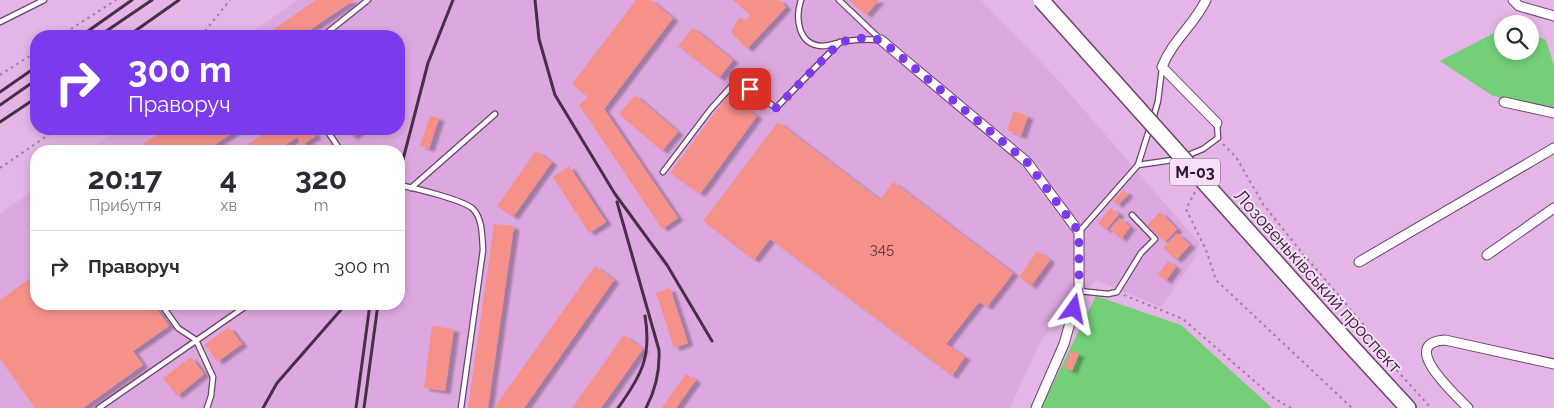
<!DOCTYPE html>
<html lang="uk">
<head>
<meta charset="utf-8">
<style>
  body { margin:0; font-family:Raleway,sans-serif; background:#f2f2f3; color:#2b2b33; height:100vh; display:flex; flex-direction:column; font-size:19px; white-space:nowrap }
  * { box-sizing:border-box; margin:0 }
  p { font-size:16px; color:#7c7c81 }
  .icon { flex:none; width:28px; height:28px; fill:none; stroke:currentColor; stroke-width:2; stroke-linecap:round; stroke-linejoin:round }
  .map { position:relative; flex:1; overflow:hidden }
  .side { position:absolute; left:30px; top:145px; width:375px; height:165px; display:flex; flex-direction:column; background:#fff; border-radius:20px; box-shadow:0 2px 8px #0003 }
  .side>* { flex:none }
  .top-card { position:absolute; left:30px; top:30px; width:375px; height:105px; border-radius:20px; box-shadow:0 2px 8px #0003; background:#7c3aed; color:#fff; overflow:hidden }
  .controls { position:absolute; left:1494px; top:15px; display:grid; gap:10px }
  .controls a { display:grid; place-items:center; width:45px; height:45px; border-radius:50%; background:#fff; box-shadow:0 2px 8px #0003; font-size:25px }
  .pin { position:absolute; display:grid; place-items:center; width:42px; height:42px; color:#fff; margin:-21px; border-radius:10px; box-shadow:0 2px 8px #0006 }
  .me { position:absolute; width:55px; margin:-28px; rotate:12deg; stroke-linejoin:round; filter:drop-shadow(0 0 4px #0008) }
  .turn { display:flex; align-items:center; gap:18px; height:105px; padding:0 15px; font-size:22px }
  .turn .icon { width:65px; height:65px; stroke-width:2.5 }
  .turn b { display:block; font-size:35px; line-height:42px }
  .eta { display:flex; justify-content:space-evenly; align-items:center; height:85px; text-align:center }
  .eta b { font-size:30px; font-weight:700; line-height:35px }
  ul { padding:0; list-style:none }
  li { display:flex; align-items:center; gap:15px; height:70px; padding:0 15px; border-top:1px solid #e1e1e2 }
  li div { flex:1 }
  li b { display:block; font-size:19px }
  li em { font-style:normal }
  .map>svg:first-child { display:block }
  .built { fill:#dda8df }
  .green { fill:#74cf78 }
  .building { fill:#f59189; filter:url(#shadow) }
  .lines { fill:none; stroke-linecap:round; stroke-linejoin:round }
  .service-casing { stroke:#6b426d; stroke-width:7 }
  .minor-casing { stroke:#6b426d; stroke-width:11 }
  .trunk-casing { stroke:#6b426d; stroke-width:18 }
  .path { stroke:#a07ca2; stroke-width:2; stroke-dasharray:2.5 4; stroke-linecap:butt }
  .service { stroke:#fff; stroke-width:4.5 }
  .minor { stroke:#fff; stroke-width:9 }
  .trunk { stroke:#fff; stroke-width:15 }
  .rail { stroke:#442f45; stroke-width:3 }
  .trunk-bridge-casing { stroke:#6b426d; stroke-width:18; stroke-linecap:butt }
  .trunk-bridge { stroke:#fff; stroke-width:15 }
  .route { stroke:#7c3aed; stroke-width:9; stroke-dasharray:0 16.2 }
  .labels { text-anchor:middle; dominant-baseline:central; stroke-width:4; stroke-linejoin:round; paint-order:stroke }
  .number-label { font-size:15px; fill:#5d3742 }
  .shield { fill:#f7dff8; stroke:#685468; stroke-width:1 }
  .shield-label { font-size:16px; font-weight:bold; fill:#2a192b }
  .street-label { font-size:18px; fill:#2a192b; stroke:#f7dff8 }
</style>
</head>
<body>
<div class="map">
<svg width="1554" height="408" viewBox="0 0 1554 408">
  <defs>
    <filter id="shadow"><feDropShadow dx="5.5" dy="3" stdDeviation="1" flood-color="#0004"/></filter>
  </defs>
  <rect width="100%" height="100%" fill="#e4b5e6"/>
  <!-- built -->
  <polygon class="built" points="297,0 981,0 1058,80 1199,243 1194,259 1161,307 1096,280 1041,340 1010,408 0,408 0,214 36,188 36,304 399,304 399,151 87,151 118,129 399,129 399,36 247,36"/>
  <!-- green -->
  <g class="green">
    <polygon points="1502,29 1502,51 1530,51 1530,33 1546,40 1554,66 1554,107 1493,96 1440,61"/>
    <polygon points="1096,296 1181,325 1272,408 1041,408"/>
  </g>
  <!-- building -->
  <g class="building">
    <polygon points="316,0 354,0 301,36 264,36"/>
    <polygon points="636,0 651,0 673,18 604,109 678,218 662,229 579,105 588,97 572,84"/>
    <polygon points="733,0 779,0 786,7 747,49 731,32 739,18 746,20 750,15"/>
    <polygon points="849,0 879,0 866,15"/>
    <polygon points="693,28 733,60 719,78 678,46"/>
    <polygon points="635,95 678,132 662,151 619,114"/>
    <polygon points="728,95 757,116 700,194 670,173"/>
    <polygon points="1014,111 1028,116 1021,136 1007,130"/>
    <polygon points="430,116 439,118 429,149 420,146"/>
    <polygon points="778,122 880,200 893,182 1013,273 987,307 979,302 946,344 965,357 952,376 770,239 754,260 703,221"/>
    <polygon points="166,129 239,129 205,151 132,151"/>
    <polygon points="270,129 311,129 316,136 302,145 297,137 277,151 238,151"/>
    <polygon points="343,129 360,129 353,137"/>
    <polygon points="536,151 552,162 513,217 497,206"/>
    <polygon points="569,166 606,222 589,233 553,177"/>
    <polygon points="1124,190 1128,194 1117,205 1113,201"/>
    <polygon points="1111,208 1119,214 1106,230 1098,223"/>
    <polygon points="1160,212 1177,229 1165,242 1147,225"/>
    <polygon points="1120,218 1130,227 1121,239 1110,229"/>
    <polygon points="494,224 514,226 488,408 468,408"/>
    <polygon points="1177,233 1190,245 1176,260 1163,248"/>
    <polygon points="1037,251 1050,260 1031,286 1019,277"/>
    <polygon points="1168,261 1176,267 1166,281 1158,275"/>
    <polygon points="595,266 614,280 524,408 494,408"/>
    <polygon points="36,274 36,304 153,304 169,326 133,351 143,365 83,408 35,408 0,359 0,300"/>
    <polygon points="670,288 688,343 674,348 656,293"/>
    <polygon points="432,326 454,329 445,391 424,388"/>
    <polygon points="229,327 242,344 217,362 205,344"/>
    <polygon points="624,335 643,349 601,408 572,408"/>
    <polygon points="1071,351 1079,354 1072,371 1064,368"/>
    <polygon points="191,357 204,374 177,396 163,378"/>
    <polygon points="686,374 696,380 676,408 662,408"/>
  </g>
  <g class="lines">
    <!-- service casing -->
    <g class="service-casing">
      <g id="service">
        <path d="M801,0C795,18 798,45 822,46C828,46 836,43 842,42C856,39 867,39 881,40"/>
        <polyline points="839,0 881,40"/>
        <polyline points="0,22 44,0"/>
        <polyline points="323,36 368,0"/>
        <polyline points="1153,119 1158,101 1162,68"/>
        <polyline points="326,129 341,151"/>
        <polyline points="1186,156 1203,149 1218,138 1217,123"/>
        <polyline points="1138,165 1179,159"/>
        <polyline points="663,172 710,110 737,80 776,108 840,42"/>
        <path d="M399,185C414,188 464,200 473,209C483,219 482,238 483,250L461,408"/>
        <polyline points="411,188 495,114"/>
        <polyline points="1079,232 1138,165 1150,127"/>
        <polyline points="1079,291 1108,294 1117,292 1141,253 1155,239 1132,215"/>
        <polyline points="161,304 178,328 196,340 213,377 211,396 207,408"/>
        <polyline points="99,408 249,304"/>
      </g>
    </g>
    <!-- minor casing -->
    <g class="minor-casing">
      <g id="minor">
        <path d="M1206,0C1194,25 1172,41 1162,67L1217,123"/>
        <polyline points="1513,0 1519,6 1554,16"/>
        <polyline points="881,40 1027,162 1079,232 1079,291 1064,344 1036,408"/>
        <polyline points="1504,102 1554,113"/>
        <polyline points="1487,255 1554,208"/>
        <polyline points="1359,262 1554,148"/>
        <path d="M1468,408C1456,395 1397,343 1445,340L1554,364"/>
      </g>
    </g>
    <!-- trunk casing -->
    <g class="trunk-casing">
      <polyline id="trunk" points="1350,345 1408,408"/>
    </g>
    <!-- path -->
    <g class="path">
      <polyline points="60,36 116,0"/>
      <polyline points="201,36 230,0"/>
      <polyline points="0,75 36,52"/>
      <polyline points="1223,144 1236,157 1263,204 1299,249 1363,324 1383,355 1431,408"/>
      <polyline points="0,168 57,129"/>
      <polyline points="1195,192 1186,209 1206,250 1216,280 1352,408"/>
      <polyline points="1124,295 1183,319 1275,399 1291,408"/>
    </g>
    <!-- service -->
    <use href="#service" class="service"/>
    <!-- minor -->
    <use href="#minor" class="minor"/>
    <!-- trunk -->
    <use href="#trunk" class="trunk"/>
    <!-- rail -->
    <g class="rail">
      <polyline points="535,0 539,39 555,95 615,194 667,265 712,341"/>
      <polyline points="81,36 132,0"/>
      <polyline points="99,36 152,0"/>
      <polyline points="128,36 179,0"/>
      <polyline points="0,92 36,67"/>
      <polyline points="0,105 36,80"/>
      <polyline points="0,122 36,98"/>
      <polyline points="399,175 428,63 453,0"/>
      <path d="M617,202L659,350C660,372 656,389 646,408"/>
      <polyline points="263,408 277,383 346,304"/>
      <polyline points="356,408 370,304"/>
      <polyline points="364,408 378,304"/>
      <path d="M618,408C641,376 652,357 645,316"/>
    </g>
    <!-- trunk-bridge casing -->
    <g class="trunk-bridge-casing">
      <polyline id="trunk-bridge" points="1041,0 1350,345"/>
    </g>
    <!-- trunk-bridge -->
    <use href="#trunk-bridge" class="trunk-bridge"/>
  </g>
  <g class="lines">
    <!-- route -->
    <polyline class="route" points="750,89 776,108 840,42 863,38 881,40 1027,162 1079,232 1079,291 1074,309"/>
  </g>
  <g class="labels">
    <!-- number labels -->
    <g class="number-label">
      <text x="882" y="249">345</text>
    </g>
    <!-- shield labels -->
    <rect class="shield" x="1170" y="158.5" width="50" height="27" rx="4"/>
    <g class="shield-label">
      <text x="1195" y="172">М-03</text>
    </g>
    <!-- street labels -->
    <g class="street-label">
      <text transform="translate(1318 281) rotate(48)">Лозовеньківський проспект</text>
    </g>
  </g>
</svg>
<div class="controls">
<a><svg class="icon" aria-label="search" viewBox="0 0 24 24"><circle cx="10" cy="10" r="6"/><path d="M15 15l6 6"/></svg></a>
</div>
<div class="pin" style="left:750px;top:89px;background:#d93025"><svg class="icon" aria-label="arrive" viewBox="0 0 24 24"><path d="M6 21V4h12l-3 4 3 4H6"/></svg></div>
<svg class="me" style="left:1074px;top:309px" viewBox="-20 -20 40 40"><path d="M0-17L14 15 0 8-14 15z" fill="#7c3aed" stroke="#fff" stroke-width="4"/></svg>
<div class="top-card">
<div class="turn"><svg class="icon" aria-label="right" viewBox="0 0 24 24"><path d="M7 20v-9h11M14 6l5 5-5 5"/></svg><div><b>300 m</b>Праворуч</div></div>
</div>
<section class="side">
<div class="eta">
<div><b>20:17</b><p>Прибуття</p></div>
<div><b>4</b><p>хв</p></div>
<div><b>320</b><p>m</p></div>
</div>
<ul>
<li><svg class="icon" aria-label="right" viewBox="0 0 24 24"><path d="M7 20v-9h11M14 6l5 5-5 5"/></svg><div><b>Праворуч</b></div><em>300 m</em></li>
</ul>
</section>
</div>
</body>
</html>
